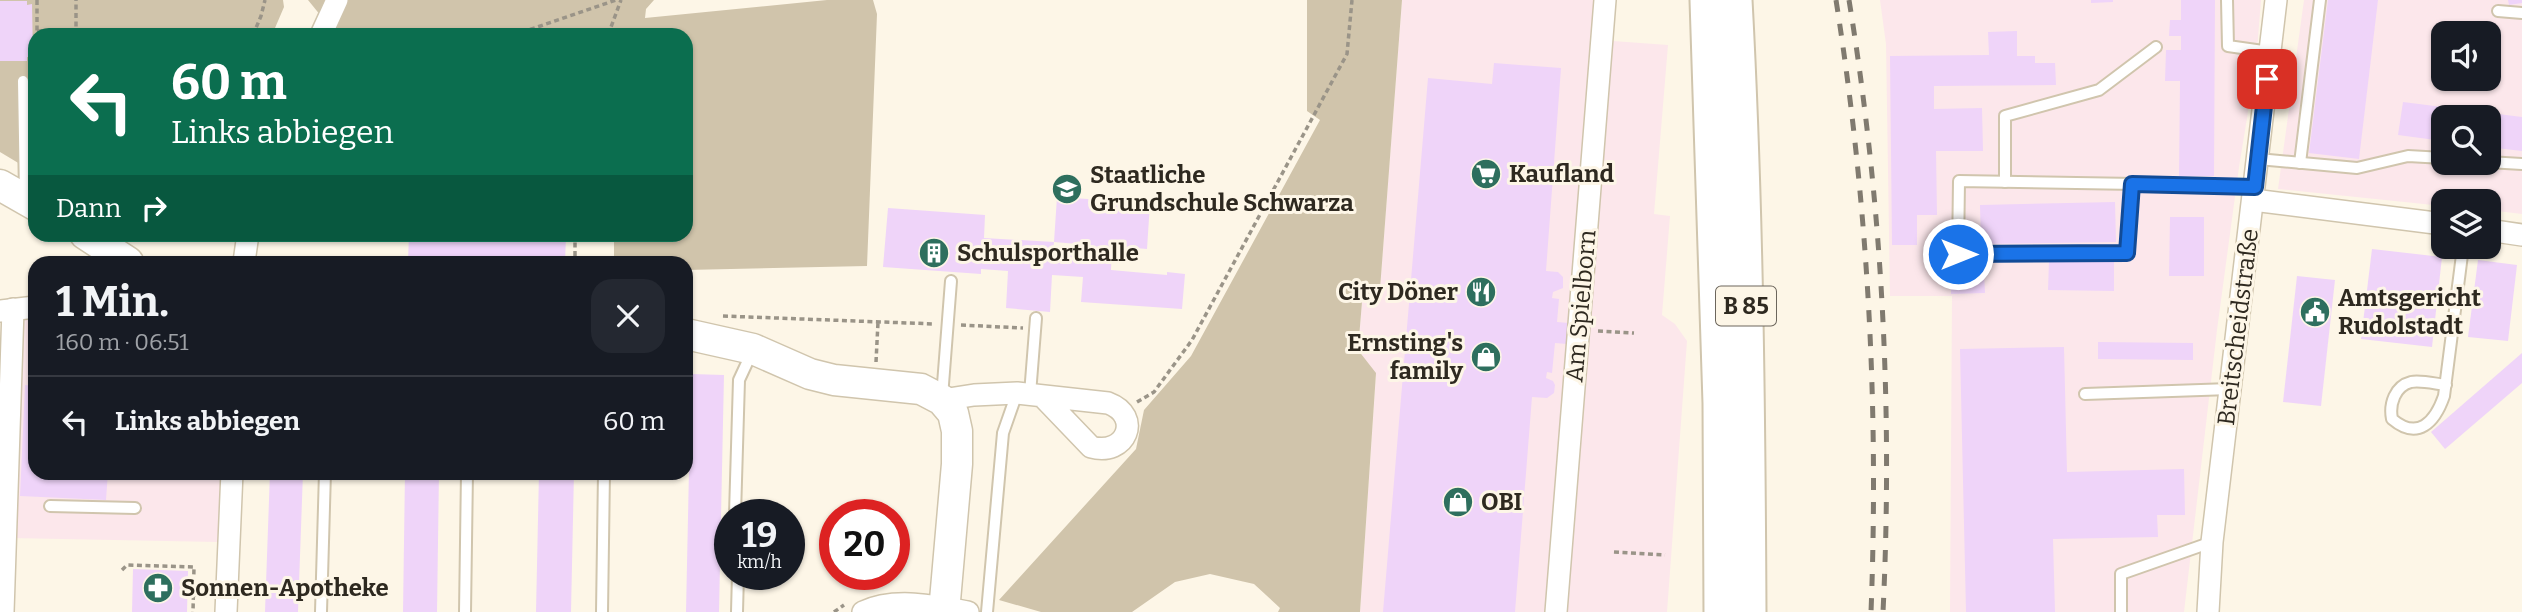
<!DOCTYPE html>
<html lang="de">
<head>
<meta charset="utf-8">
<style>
  body { margin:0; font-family:Bitter,serif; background:#242831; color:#f1f3f6; height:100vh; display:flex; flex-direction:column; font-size:26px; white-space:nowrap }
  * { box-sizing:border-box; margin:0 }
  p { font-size:23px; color:#9ea1a6 }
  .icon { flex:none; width:38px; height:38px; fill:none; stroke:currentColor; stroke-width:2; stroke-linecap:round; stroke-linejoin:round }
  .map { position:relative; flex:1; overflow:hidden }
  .panel { position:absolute; left:28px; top:256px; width:665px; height:224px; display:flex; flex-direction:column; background:#171b24; border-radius:21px; box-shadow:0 2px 5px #0004 }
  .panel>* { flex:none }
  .banner { position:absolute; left:28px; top:28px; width:665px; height:214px; border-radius:21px; box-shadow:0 2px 5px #0004; background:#0b6e4f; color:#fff; overflow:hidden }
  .buttons { position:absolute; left:2431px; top:21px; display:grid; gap:14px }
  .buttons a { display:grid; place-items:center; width:70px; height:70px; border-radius:14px; background:#171b24; box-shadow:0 2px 5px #0004; font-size:35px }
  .speed { position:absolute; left:714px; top:499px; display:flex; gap:14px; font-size:35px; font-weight:700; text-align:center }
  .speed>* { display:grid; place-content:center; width:91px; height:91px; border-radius:50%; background:#171b24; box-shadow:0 2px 5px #0004; line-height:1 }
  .speed small { font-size:18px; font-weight:400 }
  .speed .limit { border:10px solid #d22; background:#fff; color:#111 }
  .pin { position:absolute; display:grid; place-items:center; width:60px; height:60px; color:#fff; margin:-30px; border-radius:14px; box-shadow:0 4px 10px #0006 }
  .me { position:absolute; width:77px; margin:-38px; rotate:90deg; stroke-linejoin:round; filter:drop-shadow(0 0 5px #0008) }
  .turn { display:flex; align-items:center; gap:24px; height:147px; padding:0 28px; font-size:32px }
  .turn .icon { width:91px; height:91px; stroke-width:2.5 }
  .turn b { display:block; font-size:49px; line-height:60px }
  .then { display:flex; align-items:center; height:66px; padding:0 28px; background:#0003; gap:14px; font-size:26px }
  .round { display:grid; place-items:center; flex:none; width:74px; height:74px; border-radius:21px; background:#242831 }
  .overview { display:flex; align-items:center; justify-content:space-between; height:119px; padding:0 28px }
  h1 { font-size:42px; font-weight:700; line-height:52px }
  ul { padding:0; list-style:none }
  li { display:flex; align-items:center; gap:21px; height:91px; padding:0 28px; border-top:2px solid #363941 }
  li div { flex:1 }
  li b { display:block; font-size:26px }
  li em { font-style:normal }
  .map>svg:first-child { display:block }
  .commercial { fill:#fce7eb; fill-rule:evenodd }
  .green { fill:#d0c4ab }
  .building { fill:#efd4f9 }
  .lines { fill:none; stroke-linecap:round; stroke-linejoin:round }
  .lane-casing { stroke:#d0c5ad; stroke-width:14 }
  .street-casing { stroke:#d0c5ad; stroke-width:24 }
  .secondary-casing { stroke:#d0c5ad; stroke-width:33 }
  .primary-casing { stroke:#d0c5ad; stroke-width:37 }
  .path { stroke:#9a9488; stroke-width:3.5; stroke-dasharray:5 3.5; stroke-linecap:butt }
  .lane { stroke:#fff; stroke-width:10 }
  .street { stroke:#fff; stroke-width:21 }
  .secondary { stroke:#fff; stroke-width:30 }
  .primary { stroke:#fff; stroke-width:33 }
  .rail { stroke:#807a6f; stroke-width:5; stroke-dasharray:12 12; stroke-linecap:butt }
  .route-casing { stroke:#114b97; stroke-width:18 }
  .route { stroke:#1a73e8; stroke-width:12 }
  .labels { text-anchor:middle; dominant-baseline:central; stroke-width:6; stroke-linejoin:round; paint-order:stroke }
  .shield { fill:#fdf6e7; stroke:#6c665c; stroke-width:2 }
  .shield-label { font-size:23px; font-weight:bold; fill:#2e2920 }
  .poi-label { font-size:24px; font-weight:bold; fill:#2e2920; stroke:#fdf6e7; text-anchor:start }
  .street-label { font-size:24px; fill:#2e2920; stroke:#fdf6e7 }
</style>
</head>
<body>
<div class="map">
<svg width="2522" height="612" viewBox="0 0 2522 612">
  <rect width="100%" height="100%" fill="#fdf6e7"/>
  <!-- commercial -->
  <g class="commercial">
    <polygon points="1402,0 1615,0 1613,41 1668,45 1654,214 1670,216 1662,315 1675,324 1687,341 1667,612 1360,612 1376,374 1358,350 1362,302 1380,288"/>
    <polygon points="1880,0 2261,0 2256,63 2239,167 2217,330 2184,612 1950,612 1952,296 1890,296 1886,44"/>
    <path d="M2304,0H2522V214L2489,210L2488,201H2443V206L2278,189ZM2443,33H2488V79H2443ZM2443,117H2488V163H2443Z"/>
    <polygon points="35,317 35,472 222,473 218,542 10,538 17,319"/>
  </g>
  <!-- green -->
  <g class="green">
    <polygon points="0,0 283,0 284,7 272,35 35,35 35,173 0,152"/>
    <polygon points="308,0 654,0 646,9 645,18 827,0 873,0 877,14 867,266 686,270 686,262 614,262 614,235 686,234 686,35 333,35 334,32"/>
    <polygon points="1307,0 1402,0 1380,289 1362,302 1358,350 1376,373 1360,612 1278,612 1280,608 1254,584 1210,574 1175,582 1132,612 1041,612 999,600 1136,449 1144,410 1191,356 1320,120 1307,111"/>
  </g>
  <!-- building -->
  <g class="building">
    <polygon points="2091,0 2113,0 2113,2 2091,3"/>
    <polygon points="2181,0 2215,0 2214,176 2179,176 2180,81 2165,81 2166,50 2181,50 2181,36 2169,36 2170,20 2181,20"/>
    <polygon points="2328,0 2378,0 2359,159 2309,153"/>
    <polygon points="2508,0 2522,0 2522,3 2509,5"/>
    <polygon points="0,1 27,1 27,5 32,4 33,58 27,57 27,61 0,61"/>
    <polygon points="2017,31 2017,56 2035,56 2035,63 2055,63 2056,85 1934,86 1934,109 1982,108 1983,151 1936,151 1937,215 1917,215 1917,245 1892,245 1890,56 1989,55 1988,32"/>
    <polygon points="1494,63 1561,68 1546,271 1558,272 1563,277 1563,288 1553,292 1552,298 1559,299 1557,322 1569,323 1567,344 1555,343 1552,373 1547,372 1546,378 1553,381 1555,385 1554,393 1547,398 1532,397 1515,612 1383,612 1428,78 1492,84"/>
    <polygon points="2403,102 2522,117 2522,151 2488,147 2488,117 2443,117 2443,141 2398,135"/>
    <polygon points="1057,197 1150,203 1147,249 1112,246 1111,270 1167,275 1167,272 1185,274 1182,309 1081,302 1083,277 1052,275 1050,312 1006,308 1008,271 981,269 981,274 883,267 888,208 985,215 984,238 1054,242 1053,252 1088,255 1089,245 1054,242"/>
    <polygon points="2115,202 2116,242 1981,244 1980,205"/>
    <polygon points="2170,217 2204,217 2204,276 2169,276"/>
    <polygon points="409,234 547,234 547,237 566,237 565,262 408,262"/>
    <polygon points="2372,249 2442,257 2432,347 2361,339"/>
    <polygon points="2478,260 2517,265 2508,341 2468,337"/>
    <polygon points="2049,261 2114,262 2114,291 2048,290"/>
    <polygon points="1951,270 1984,271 1985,293 1951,294"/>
    <polygon points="2297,276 2335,280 2321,406 2283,402"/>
    <polygon points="2098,342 2193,343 2193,360 2098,359"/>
    <polygon points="2064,347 2067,472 2184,469 2185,515 2157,515 2158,537 2053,539 2055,612 1966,612 1960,349"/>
    <polygon points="2522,353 2522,383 2445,449 2431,432"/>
    <polygon points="691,374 724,375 719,612 686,612"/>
    <polygon points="25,385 35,386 35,472 108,472 106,500 20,496"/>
    <polygon points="270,472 303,472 298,612 265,612"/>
    <polygon points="405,472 439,472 437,612 403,612"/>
    <polygon points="539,472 574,472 571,612 536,612"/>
    <polygon points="133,569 188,571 187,612 132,612"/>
  </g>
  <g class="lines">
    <!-- lane casing -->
    <g class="lane-casing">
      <g id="lane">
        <polyline points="2227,0 2228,46 2270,52"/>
        <polyline points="2498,11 2522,13"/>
        <polyline points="23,81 25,194"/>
        <polyline points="2258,159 2357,168 2408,156 2443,158"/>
        <polyline points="2488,162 2522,164"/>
        <polyline points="2300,163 2320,0"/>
        <polyline points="2005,182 2005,116 2099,90 2156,47"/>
        <polyline points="2132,184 2127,253 1958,254 1959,181 2255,186"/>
        <path d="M2446,385C2436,384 2421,380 2411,382C2395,386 2389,404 2392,419C2418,441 2435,422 2444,396L2463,247"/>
        <polyline points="1030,394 1036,318"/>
        <polyline points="2085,394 2230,389"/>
        <polyline points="942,397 951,281"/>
        <polyline points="50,506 135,508"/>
        <polyline points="735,514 739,380 752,352"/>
        <polyline points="321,612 325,472"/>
        <polyline points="465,612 467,472"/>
        <polyline points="602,612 604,472"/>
        <polyline points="737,612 738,574"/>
        <polyline points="987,612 1003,433 1017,393"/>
        <polyline points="2121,612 2121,574 2212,542"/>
      </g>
    </g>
    <!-- street casing -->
    <g class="street-casing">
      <g id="street">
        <polyline points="321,35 337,0"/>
        <polyline points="2253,200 2443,224"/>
        <polyline points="2488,230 2522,235"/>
        <polyline points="244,262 248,234"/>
        <polyline points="0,311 35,307"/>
        <path d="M942,400L974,395L1017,393L1108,403C1143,416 1126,457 1091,447L1044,398"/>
        <polyline points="3,612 13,309"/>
        <polyline points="226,612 232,472"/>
        <path d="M863,612C895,597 934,606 968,612"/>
        <polyline points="1556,612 1605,0"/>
        <polyline points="2208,612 2212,542 2276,0"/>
      </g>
    </g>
    <!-- secondary casing -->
    <g class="secondary-casing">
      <g id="secondary">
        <polyline points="0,185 35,205"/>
        <polyline points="85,234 128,262"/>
        <polyline points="686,334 753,349 810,374 834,380 921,389 942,400 953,413 957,431 957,464 944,612"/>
      </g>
    </g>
    <!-- primary casing -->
    <g class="primary-casing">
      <g id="primary">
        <polyline points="1707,0 1720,403 1721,612"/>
        <path d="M1735,0C1746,204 1748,408 1749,612"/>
      </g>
    </g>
    <!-- path -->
    <g class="path">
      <polyline points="37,0 37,35"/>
      <polyline points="37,31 76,31"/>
      <polyline points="76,35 76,0"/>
      <polyline points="253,35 261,16 265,0"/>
      <polyline points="514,35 616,0"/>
      <polyline points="611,35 611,27 621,0"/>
      <polyline points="575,234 575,262"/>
      <polyline points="723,316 935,324"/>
      <polyline points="961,325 1023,328"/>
      <polyline points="1598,331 1634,333"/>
      <polyline points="876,362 878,322"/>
      <polyline points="1137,402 1154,392 1192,340 1347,54 1352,0"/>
      <polyline points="1614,552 1665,555"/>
      <polyline points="122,570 127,565 194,567 193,612"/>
      <polyline points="194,595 209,596"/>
      <polyline points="834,612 844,605"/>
    </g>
    <!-- lane -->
    <use href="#lane" class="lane"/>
    <!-- street -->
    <use href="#street" class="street"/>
    <!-- secondary -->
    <use href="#secondary" class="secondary"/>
    <!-- primary -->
    <use href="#primary" class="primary"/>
    <!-- rail -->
    <g class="rail">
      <path d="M1836,0C1868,203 1879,407 1871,612"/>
      <path d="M1849,0C1882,202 1893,407 1883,612"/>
    </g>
  </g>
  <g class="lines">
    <!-- route casing -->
    <g class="route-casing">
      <polyline id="route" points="1958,254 2127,253 2132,184 2255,187 2267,79"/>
    </g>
    <!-- route -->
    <use href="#route" class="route"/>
  </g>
  <!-- icons -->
  <defs>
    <g id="supermarket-disc" transform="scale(1.575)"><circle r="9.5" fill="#2e6f5e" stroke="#fdf6e7"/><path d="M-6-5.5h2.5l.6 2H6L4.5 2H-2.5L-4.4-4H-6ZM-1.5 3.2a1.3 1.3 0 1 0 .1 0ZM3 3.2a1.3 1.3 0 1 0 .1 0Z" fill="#fff"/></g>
    <g id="school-disc" transform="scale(1.575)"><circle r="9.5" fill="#2e6f5e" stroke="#fdf6e7"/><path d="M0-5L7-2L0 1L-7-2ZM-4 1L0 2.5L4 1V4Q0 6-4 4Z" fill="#fff"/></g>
    <g id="building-disc" transform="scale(1.575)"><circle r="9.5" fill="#2e6f5e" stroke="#fdf6e7"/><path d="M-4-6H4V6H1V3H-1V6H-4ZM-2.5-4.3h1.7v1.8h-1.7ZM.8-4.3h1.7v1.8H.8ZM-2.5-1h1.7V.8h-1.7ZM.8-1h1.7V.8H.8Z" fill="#fff"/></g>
    <g id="restaurant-disc" transform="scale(1.575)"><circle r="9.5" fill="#2e6f5e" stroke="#fdf6e7"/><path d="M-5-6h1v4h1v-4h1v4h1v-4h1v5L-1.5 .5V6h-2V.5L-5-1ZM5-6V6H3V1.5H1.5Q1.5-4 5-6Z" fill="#fff"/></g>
    <g id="civic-disc" transform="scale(1.575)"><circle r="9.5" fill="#2e6f5e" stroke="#fdf6e7"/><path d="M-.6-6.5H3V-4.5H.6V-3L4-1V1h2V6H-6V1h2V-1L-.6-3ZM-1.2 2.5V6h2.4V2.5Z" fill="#fff"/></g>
    <g id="shop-disc" transform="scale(1.575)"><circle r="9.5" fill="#2e6f5e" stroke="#fdf6e7"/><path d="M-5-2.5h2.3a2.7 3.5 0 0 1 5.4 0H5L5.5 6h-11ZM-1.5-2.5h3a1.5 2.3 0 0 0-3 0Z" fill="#fff"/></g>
    <g id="pharmacy-disc" transform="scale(1.575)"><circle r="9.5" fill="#2e6f5e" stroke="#fdf6e7"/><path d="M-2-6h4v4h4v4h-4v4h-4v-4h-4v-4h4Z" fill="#fff"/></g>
  </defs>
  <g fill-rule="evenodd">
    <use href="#supermarket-disc" x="1486" y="174"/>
    <use href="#school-disc" x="1067" y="189"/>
    <use href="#building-disc" x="934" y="253"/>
    <use href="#restaurant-disc" x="1481" y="292"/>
    <use href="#civic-disc" x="2315" y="312"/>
    <use href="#shop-disc" x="1486" y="357"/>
    <use href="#shop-disc" x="1458" y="502"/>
    <use href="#pharmacy-disc" x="158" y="588"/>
  </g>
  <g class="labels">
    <!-- shield labels -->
    <rect class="shield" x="1716" y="286.5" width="60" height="39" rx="5"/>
    <g class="shield-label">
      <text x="1746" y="306">B 85</text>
    </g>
    <!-- poi labels -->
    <g class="poi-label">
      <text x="1509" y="174">Kaufland</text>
      <text x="1090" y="175">Staatliche<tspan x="1090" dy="28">Grundschule Schwarza</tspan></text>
      <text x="957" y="253">Schulsporthalle</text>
      <text x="1458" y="292" text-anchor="end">City Döner</text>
      <text x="2338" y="298">Amtsgericht<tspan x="2338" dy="28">Rudolstadt</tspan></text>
      <text x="1463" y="343" text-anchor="end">Ernsting's<tspan x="1463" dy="28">family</tspan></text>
      <text x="1481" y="502">OBI</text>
      <text x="181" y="588">Sonnen-Apotheke</text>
    </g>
    <!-- street labels -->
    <g class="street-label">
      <text transform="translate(1581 306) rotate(-85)">Am Spielborn</text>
      <text transform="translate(2238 327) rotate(-83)">Breitscheidstraße</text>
    </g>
  </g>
</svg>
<div class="buttons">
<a><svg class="icon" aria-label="sound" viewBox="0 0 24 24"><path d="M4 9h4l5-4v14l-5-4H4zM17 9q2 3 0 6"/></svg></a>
<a><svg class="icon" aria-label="search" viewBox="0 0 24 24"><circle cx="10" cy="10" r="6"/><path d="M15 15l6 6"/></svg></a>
<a><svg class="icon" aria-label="layers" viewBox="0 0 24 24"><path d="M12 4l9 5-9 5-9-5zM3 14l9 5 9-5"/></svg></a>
</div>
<div class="speed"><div>19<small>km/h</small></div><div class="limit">20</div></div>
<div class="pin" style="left:2267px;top:79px;background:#d93025"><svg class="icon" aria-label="arrive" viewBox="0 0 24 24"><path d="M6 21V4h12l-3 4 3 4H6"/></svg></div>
<svg class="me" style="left:1958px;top:254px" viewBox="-20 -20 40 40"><circle r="17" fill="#1a73e8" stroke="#fff" stroke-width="3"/><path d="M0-11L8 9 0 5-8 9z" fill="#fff"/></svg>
<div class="banner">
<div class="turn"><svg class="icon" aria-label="left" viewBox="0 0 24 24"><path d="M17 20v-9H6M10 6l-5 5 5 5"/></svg><div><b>60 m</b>Links abbiegen</div></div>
<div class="then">Dann<svg class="icon" aria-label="right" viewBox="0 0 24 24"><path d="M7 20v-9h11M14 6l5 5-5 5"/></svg></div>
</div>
<section class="panel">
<div class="overview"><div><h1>1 Min.</h1><p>160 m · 06:51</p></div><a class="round"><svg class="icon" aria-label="close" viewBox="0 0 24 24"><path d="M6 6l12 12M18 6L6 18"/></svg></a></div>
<ul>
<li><svg class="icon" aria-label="left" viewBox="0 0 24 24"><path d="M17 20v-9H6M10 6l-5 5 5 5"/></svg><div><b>Links abbiegen</b></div><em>60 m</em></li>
</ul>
</section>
</div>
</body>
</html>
